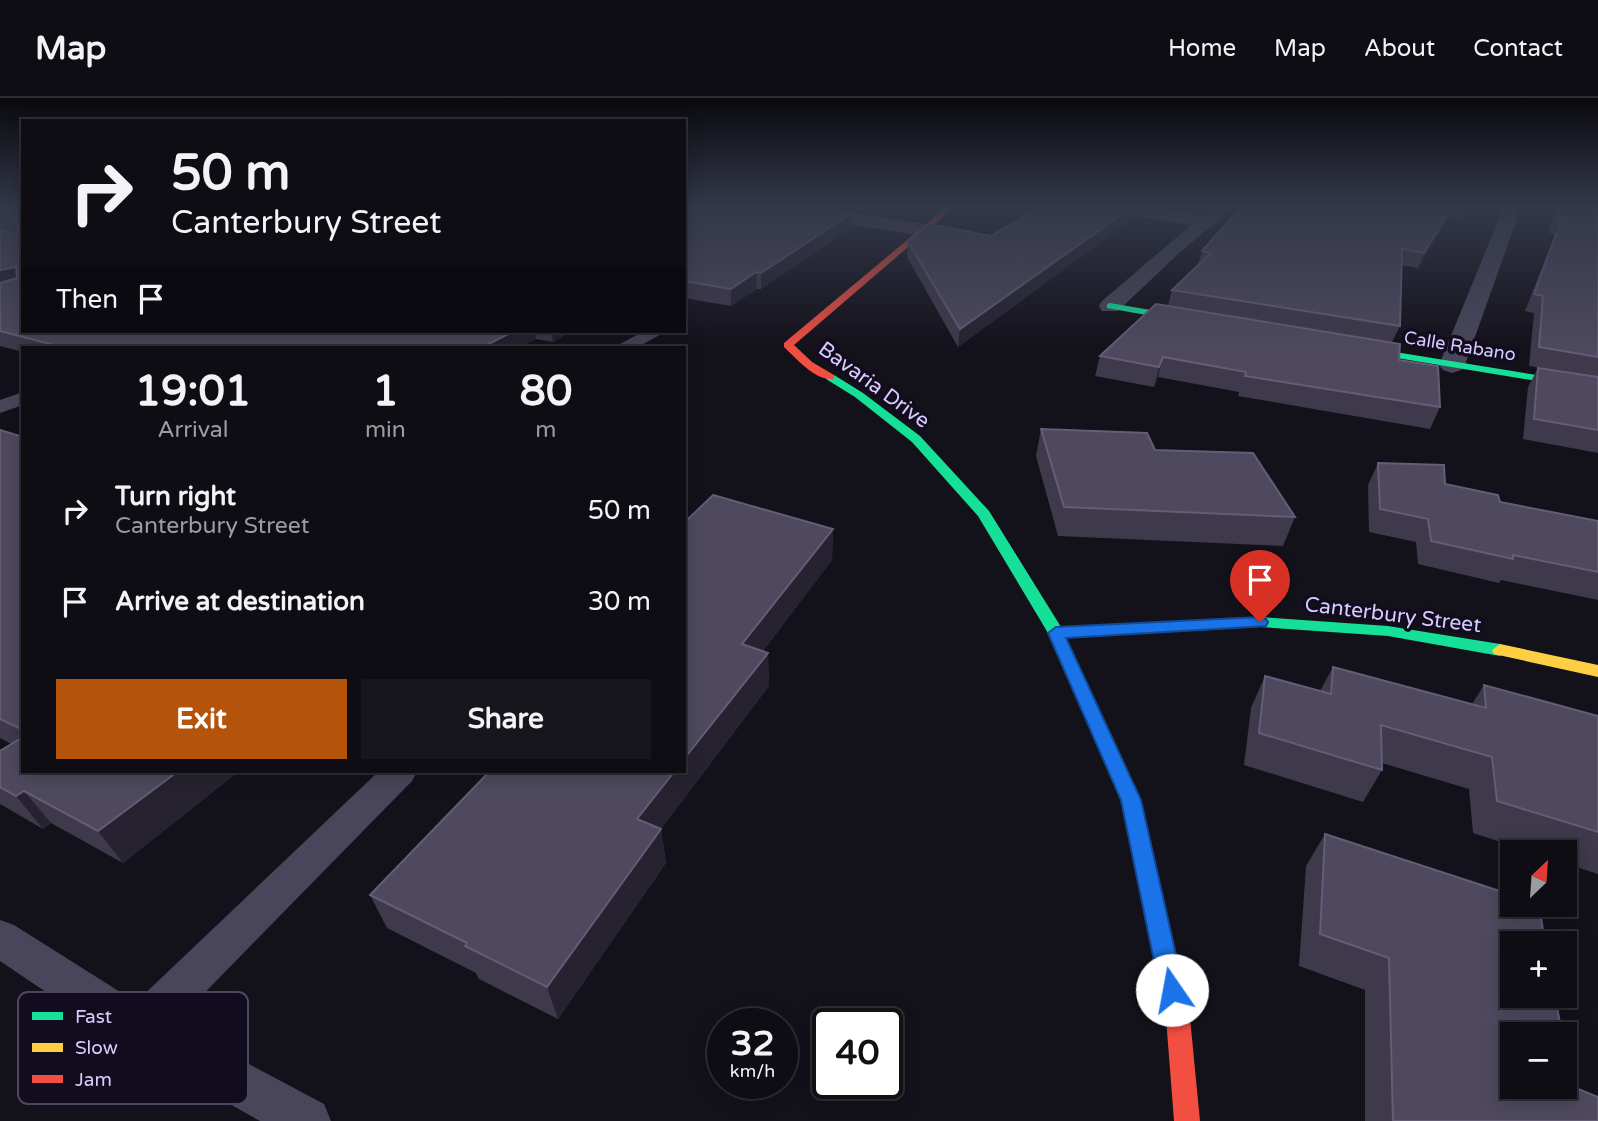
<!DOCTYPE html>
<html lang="en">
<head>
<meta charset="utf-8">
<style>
  body { margin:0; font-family:"Varela Round",sans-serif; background:#17161d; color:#f1f3f6; height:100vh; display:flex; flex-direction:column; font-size:26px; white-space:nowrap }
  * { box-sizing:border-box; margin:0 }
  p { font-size:23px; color:#9b9ca0 }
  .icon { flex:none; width:38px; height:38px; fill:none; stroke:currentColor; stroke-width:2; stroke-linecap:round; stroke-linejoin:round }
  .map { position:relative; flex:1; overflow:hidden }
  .sheet { position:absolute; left:21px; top:248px; width:665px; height:427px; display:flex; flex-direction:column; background:#0e0d14; border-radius:0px; box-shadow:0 4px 18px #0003,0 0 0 2px #2e2d34 }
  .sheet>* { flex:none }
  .banner { position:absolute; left:21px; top:21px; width:665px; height:214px; border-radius:0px; box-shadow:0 4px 18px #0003,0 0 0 2px #2e2d34; background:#0e0d14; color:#f1f3f6; overflow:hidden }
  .needle { width:46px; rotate:25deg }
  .buttons { position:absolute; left:1500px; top:742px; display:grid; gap:14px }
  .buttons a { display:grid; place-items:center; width:77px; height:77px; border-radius:0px; background:#0e0d14; box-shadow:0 4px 18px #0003,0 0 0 2px #2e2d34; font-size:35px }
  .speed { position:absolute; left:707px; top:910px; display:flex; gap:14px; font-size:35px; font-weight:700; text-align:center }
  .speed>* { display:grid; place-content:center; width:91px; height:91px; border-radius:50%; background:#0e0d14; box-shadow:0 4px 18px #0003,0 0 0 2px #2e2d34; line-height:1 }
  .speed small { font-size:18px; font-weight:400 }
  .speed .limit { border:4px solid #111; border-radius:10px; background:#fff; color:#111 }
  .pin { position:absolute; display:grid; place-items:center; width:60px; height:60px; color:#fff; margin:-72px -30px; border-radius:50% 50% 50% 0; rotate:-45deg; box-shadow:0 0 7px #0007 }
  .pin .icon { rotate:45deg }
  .me { position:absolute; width:77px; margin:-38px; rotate:348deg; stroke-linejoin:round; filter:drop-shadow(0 0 5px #0008) }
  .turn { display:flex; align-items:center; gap:24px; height:147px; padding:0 35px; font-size:32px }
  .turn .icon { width:91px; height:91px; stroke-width:2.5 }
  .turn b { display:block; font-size:49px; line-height:60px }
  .then { display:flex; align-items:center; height:66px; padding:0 35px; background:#0003; gap:14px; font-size:26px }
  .eta { display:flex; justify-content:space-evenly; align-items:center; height:119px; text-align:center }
  .eta b { font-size:42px; font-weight:800; line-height:49px }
  .action { display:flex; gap:14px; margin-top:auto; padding:14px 35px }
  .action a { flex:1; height:80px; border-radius:0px; background:#b45309; color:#fff; font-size:28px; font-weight:800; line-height:80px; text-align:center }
  .action a+a { background:#17161d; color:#f1f3f6 }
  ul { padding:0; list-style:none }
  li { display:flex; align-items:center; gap:21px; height:91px; padding:0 35px }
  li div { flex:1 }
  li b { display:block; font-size:26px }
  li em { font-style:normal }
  header { display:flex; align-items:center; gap:42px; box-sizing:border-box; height:98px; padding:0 35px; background:#0e0d14; border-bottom:2px solid #2e2d34 }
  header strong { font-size:33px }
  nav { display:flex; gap:38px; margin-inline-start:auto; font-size:24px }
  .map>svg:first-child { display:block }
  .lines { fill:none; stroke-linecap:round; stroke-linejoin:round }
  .lane { fill:#49465b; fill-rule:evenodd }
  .street { fill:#49465b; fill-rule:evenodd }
  .fast { fill:#16e098; fill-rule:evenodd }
  .slow { fill:#ffcf43; fill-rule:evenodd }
  .jam { fill:#f24e42; fill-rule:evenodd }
  .wall { fill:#3e394b }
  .shaded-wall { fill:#26222f }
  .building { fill:#4e495e; stroke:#645d77; stroke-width:2 }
  .route { fill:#1a73e8; stroke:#114b97; stroke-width:2 }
  .labels { text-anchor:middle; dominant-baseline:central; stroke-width:7; stroke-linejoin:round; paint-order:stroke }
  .far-street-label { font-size:18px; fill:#d9cbfe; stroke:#120d1e }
  .street-label { font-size:21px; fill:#d9cbfe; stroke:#120d1e }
  .key { fill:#120d1e; stroke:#4e4661; stroke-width:2 }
  .key-label { font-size:19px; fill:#d9cbfe }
</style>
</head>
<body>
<header>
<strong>Map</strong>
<nav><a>Home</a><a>Map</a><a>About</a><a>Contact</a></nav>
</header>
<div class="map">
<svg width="1598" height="1023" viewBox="0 0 1598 1023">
  <rect width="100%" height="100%" fill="#13111a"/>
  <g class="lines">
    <!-- lane -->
    <g class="lane">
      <polygon points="644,233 667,233 636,250 613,250"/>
      <polygon points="23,294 23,307 0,315 0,302"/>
      <polygon points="378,674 417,674 412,683 174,926 324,1006 331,1023 260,1023 123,946 0,863 0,822 14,827 136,904"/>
    </g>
    <!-- street -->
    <g class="street">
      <polygon points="771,107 804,107 924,126 933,132 924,138 828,123 773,111"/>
      <polygon points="1093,107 1137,107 1203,118 1217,107 1236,107 1178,156 1118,213 1102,213 1099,208 1102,203 1191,127 1101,112"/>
      <polygon points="1500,107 1518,107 1518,118 1465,267 1461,272 1452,275 1443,272 1439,267 1500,118"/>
    </g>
    <!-- fast -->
    <g class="fast">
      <polygon points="1110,205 1197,220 1202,223 1197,226 1107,210 1107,206"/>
      <polygon points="1346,246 1598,287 1598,293 1342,251 1341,249"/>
      <polygon points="826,277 834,277 863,295 920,338 989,413 1061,529 1260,519 1388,528 1500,546 1508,552 1500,558 1388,538 1260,529 1066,540 1141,702 1151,749 1148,755 1141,758 1134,755 1121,702 1048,535 978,418 912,344 855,299 826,281"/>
    </g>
    <!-- slow -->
    <polygon class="slow" points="1500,546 1598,567 1598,579 1494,556 1492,552"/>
    <!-- jam -->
    <g class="jam">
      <path d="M949,107H957L794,247L812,264L834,277V281C815,283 797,261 784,249V245Z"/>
      <polygon points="1141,740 1148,743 1151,749 1190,920 1200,1023 1174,1023 1166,920 1131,749 1134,743"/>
    </g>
  </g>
  <!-- wall -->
  <g class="wall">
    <polygon points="0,107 23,107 23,233 572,233 553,244 536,241 518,250 23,250 23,254 0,248 0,131 14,136 16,135 0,130"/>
    <polygon points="684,107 852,129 761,191 757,191 731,208 684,200"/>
    <polygon points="823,107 879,107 866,114"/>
    <polygon points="1043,107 1137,107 1134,120 958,249 907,159 908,144 991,138"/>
    <polygon points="1243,107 1469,107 1463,121 1448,119 1418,170 1401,167 1400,228 1392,244 1399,262 1440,309 1430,331 1238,298 1239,294 1158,279 1154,289 1095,278 1100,258 1168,208 1172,192 1198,167 1202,153"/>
    <polygon points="1556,107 1598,107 1598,279 1529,268 1534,215 1525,213 1555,136 1548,135"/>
    <polygon points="1538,270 1598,279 1598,355 1523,341 1528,289"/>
    <polygon points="1041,331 1155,352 1295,419 1283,448 1058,438 1036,358"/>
    <polygon points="0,332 23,339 23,674 238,674 123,765 51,725 43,731 0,706 0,653 11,646 0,640"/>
    <polygon points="1378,365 1500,404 1598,423 1598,502 1501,482 1499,485 1418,466 1416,444 1369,434 1368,387"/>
    <polygon points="833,431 832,462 763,553 768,555 769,588 661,731 666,765 558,921 479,881 476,875 387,830 370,797"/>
    <polygon points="1333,569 1472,606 1484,587 1598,618 1598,776 1564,765 1564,754 1531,754 1473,735 1469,691 1382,665 1382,672 1363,704 1244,667 1251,610 1265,578 1320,593"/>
    <polygon points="1325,736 1571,988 1598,1023 1365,1023 1365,892 1299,868 1306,768"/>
  </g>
  <!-- shaded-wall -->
  <g class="shaded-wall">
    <polygon points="867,107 879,107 866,114"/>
    <polygon points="1135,107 1137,107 1134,120 958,249 960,231"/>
    <polygon points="1453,107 1448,119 1418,170 1424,155"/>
    <polygon points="852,115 852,129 761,191 761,175"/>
    <polygon points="16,169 23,181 0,191 0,172"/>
    <polygon points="756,174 757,191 731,208 731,191"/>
    <polygon points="130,233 175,233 143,244"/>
    <polygon points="514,233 534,233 536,241 518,250 481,250"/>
    <polygon points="551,233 572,233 553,244"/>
    <polygon points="1163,259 1158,279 1154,289 1159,269"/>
    <polygon points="833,431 832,462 743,579 742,546"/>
    <polygon points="768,555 769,588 643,755 637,721 674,674 684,674 684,661"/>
    <polygon points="177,674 238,674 123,765 98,733"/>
    <polygon points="24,693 51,725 43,731 16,698"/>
    <polygon points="661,731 666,765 558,921 547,889"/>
  </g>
  <!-- building -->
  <g class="building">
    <polygon points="0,107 23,107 23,233 130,233 132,234 159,234 163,233 514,233 481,250 66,250 0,233 0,185 17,180 16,169 0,172 0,131 14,136 18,134 17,124 0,117"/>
    <polygon points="684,107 814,107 852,115 761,175 756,174 731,191 684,183"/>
    <polygon points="1043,107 1135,107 960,231 908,144 929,126 991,138"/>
    <polygon points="1243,107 1453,107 1424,155 1402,151 1400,228 1172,192 1211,155 1202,153"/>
    <polygon points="1559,107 1598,107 1598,259 1539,249 1543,198 1534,196 1562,121 1556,120"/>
    <polygon points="1156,206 1400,246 1399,262 1438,268 1440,309 1245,278 1246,274 1163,259 1159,269 1100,258"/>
    <polygon points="1538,270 1598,279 1598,332 1534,321"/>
    <polygon points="1041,331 1147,335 1155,352 1253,355 1295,419 1064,409"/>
    <polygon points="0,332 23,339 23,632 0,621"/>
    <polygon points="1378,365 1444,367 1445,386 1498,397 1500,404 1598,423 1598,474 1513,457 1513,461 1431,443 1428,421 1380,411"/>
    <polygon points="713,397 833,431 742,546 768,555 684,661 684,425"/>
    <polygon points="1333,569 1486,610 1484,587 1598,618 1598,734 1497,703 1492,659 1381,627 1382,672 1259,635 1265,578 1331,596"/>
    <polygon points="23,639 23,674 177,674 98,733 24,693 16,698 0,689 0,653"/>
    <polygon points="489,674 674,674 637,721 661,731 547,889 465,848 467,845 370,797"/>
    <polygon points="1325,736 1512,797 1512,807 1539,807 1545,845 1512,845 1512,898 1555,898 1562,936 1512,936 1512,989 1564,989 1564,953 1571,988 1598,999 1598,1023 1393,1023 1389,860 1320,836"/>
  </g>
  <!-- sky -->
  <linearGradient id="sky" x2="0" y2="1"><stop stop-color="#0a090e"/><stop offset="0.43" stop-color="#333849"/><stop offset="1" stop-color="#333849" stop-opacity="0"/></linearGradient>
  <rect width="1598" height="251" fill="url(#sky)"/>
  <!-- route -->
  <polygon class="route" points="1260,519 1266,521 1268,524 1266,528 1066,540 1141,702 1184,892 1181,900 1172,904 1164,900 1160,892 1121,702 1048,535 1056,529"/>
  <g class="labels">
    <!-- far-street labels -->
    <g class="far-street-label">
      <text transform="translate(1460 248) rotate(9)">Calle Rabano</text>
    </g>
    <!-- street labels -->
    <g class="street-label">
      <text transform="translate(874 287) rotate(36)">Bavaria Drive</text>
      <text transform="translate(1393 517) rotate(7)">Canterbury Street</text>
    </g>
  </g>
  <!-- legend -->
  <rect x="18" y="894" width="230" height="112" rx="10" class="key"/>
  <rect x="32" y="914" width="31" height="8" fill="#16e098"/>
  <rect x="32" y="945" width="31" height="9" fill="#ffcf43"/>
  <rect x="32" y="977" width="31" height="8" fill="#f24e42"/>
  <g class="key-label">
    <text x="75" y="925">Fast</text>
    <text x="75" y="956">Slow</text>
    <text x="75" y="988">Jam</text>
  </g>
</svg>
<div class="buttons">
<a><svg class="needle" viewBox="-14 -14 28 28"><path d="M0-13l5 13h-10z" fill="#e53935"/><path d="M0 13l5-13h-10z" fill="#9b9ca0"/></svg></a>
<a>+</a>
<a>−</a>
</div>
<div class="speed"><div>32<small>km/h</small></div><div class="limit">40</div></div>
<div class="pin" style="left:1260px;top:524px;background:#d93025"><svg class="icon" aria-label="arrive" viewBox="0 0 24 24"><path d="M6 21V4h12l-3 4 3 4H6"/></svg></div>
<svg class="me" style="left:1172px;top:892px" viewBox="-20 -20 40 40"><circle r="19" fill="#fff"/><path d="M0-13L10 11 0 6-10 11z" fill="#1a73e8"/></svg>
<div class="banner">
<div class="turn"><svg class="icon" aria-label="right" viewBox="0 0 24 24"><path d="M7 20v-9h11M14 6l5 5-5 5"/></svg><div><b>50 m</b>Canterbury Street</div></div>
<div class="then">Then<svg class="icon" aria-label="arrive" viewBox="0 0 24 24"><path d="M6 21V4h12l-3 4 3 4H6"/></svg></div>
</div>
<section class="sheet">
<div class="eta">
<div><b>19:01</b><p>Arrival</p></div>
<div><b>1</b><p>min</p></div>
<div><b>80</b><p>m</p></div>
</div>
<ul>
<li><svg class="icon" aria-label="right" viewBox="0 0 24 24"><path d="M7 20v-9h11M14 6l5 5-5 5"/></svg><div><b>Turn right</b><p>Canterbury Street</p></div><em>50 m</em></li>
<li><svg class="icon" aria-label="arrive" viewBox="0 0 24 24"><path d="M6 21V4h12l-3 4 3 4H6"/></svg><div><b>Arrive at destination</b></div><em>30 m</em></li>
</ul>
<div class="action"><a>Exit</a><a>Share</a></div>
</section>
</div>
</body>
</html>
